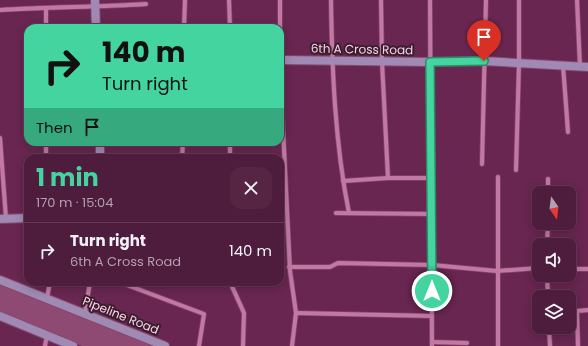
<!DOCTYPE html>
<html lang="en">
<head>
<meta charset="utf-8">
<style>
  body { margin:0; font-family:Poppins,sans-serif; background:#552543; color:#f1f3f6; height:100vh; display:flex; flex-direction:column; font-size:15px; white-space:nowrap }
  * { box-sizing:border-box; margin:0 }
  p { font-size:13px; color:#b3a1af }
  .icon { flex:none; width:22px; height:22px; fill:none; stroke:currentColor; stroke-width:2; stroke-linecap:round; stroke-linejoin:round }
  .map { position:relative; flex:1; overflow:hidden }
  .side { position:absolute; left:24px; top:154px; width:260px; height:132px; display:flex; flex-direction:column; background:#4e1c3c; border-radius:12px; box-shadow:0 2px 10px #0003,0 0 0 1px #653a56 }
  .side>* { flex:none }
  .top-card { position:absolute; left:24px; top:24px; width:260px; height:122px; border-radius:12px; box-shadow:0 2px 10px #0003,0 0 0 1px #653a56; background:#44d49f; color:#111; overflow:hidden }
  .needle { width:26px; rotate:166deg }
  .tools { position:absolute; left:532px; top:186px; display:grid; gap:8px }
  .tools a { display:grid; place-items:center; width:44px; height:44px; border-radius:8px; background:#4e1c3c; box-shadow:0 2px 10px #0003,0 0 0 1px #653a56; font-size:20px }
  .pin { position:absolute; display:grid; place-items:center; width:34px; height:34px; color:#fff; margin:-41px -17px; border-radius:50% 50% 50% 0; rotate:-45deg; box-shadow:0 0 4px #0007 }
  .pin .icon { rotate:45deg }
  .me { position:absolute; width:44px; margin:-22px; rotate:0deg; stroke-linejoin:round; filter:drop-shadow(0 0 3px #0008) }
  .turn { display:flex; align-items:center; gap:14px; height:84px; padding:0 12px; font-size:18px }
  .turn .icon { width:52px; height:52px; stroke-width:2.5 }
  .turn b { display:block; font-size:28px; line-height:34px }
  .then { display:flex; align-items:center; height:38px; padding:0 12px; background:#0003; gap:8px; font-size:15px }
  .round { display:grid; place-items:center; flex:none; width:42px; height:42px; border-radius:12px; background:#552543 }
  .head { display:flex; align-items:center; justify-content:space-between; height:68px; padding:0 12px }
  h1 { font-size:24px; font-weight:700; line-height:30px; color:#44d49f }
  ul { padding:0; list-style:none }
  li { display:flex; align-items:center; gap:12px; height:56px; padding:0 12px; border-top:1px solid #653a56 }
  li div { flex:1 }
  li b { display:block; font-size:15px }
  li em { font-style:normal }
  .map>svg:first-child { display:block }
  .green { fill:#8f4a74 }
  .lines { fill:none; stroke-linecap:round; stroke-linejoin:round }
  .street-casing { stroke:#82486e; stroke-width:5.5 }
  .secondary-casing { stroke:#82486e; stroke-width:10 }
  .street { stroke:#c278a3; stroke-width:4 }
  .secondary { stroke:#a089b2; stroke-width:8 }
  .route-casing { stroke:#2c8a67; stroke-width:10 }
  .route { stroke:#44d49f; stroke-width:7 }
  .labels { text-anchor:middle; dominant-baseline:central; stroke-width:4; stroke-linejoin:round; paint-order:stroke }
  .street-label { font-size:12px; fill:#fad1e8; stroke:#3b1e2f }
</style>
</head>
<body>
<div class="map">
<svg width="588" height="346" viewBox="0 0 588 346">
  <rect width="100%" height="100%" fill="#682650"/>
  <!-- green -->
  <polygon class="green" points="0,282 157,346 82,346 0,313"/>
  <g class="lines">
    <!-- street casing -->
    <g class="street-casing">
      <g id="street">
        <polyline points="229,0 230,28"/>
        <path d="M331,0C332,70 335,144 349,213"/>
        <polyline points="381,0 382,62 388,178"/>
        <polyline points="430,0 432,346"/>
        <polyline points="577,0 580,67"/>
        <polyline points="46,8 46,28"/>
        <path d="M0,10C49,7 97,7 146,4"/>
        <polyline points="184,28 185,0"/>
        <polyline points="280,28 280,0"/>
        <polyline points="563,65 568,132"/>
        <polyline points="280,67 290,271 296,313 292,346"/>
        <polyline points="0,138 6,219"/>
        <polyline points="46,142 46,158"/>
        <polyline points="182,158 183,142"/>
        <polyline points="230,158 230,142"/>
        <polyline points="482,164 486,0"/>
        <polyline points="516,170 519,63 519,0"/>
        <polyline points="498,177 498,346"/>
        <polyline points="343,181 388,178 432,178"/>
        <polyline points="548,193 548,179"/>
        <polyline points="336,213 432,214"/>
        <polyline points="547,245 548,223"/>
        <polyline points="289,267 330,267 338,263 432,265 497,271 539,268"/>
        <polyline points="569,269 588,269"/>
        <polyline points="547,275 548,297"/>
        <polyline points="119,282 204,314 199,346"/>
        <polyline points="230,282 244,313 243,346"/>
        <polyline points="47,298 50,282"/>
        <polyline points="85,313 90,282"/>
        <polyline points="296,313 432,316"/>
        <polyline points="549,327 550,346"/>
        <polyline points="432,342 467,343"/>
        <polyline points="45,346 47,335"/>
        <polyline points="578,346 577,311 588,310"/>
      </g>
    </g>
    <!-- secondary casing -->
    <g class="secondary-casing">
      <g id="secondary">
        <polyline points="95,0 96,28"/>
        <polyline points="280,60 430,62 484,61 588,67"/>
        <polyline points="100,142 100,158"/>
        <polyline points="0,219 28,218"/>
        <polyline points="0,280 165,346"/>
        <polyline points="0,316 73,346"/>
      </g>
    </g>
    <!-- street -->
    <use href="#street" class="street"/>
    <!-- secondary -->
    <use href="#secondary" class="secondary"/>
  </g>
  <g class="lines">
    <!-- route casing -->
    <g class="route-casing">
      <polyline id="route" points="432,291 430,62 484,61"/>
    </g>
    <!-- route -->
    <use href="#route" class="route"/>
  </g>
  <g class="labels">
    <!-- street labels -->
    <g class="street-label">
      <text transform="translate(362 49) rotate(1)">6th A Cross Road</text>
      <text transform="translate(121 315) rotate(22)">Pipeline Road</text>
    </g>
  </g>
</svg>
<div class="tools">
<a><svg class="needle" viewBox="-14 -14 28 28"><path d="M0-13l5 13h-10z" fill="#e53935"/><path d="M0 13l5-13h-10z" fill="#b3a1af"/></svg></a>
<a><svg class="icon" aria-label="sound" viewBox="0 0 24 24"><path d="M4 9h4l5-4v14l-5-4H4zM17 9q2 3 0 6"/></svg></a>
<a><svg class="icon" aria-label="layers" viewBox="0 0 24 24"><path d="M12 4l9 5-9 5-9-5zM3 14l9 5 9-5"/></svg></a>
</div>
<div class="pin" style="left:484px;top:61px;background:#d93025"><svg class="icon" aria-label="arrive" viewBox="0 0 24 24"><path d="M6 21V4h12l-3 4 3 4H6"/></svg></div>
<svg class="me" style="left:432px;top:291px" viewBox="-20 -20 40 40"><circle r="17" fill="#44d49f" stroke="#fff" stroke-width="3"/><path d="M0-11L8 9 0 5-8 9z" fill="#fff"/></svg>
<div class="top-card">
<div class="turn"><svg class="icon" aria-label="right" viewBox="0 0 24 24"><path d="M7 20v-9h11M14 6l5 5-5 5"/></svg><div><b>140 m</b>Turn right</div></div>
<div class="then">Then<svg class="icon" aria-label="arrive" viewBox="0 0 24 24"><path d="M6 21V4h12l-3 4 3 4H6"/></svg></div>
</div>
<section class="side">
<div class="head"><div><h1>1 min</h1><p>170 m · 15:04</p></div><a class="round"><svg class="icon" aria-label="close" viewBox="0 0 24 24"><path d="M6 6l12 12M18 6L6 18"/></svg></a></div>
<ul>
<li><svg class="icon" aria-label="right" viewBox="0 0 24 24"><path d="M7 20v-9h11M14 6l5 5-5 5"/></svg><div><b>Turn right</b><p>6th A Cross Road</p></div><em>140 m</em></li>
</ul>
</section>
</div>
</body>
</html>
